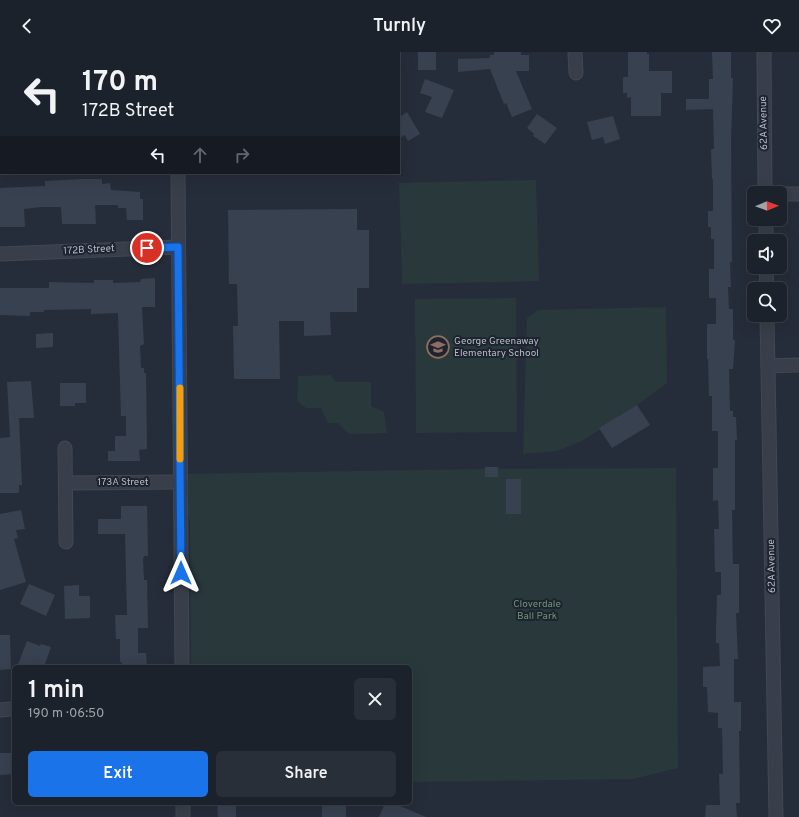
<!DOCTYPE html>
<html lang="en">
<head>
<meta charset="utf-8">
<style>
  body { margin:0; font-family:Overpass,sans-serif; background:#292f38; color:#f1f3f6; height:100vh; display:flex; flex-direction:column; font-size:15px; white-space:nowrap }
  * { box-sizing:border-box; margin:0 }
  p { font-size:13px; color:#a0a4a9 }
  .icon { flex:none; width:22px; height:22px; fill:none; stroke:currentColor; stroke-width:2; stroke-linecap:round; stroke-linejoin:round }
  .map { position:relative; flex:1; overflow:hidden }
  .sheet { position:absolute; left:12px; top:613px; width:400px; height:140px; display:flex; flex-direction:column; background:#1c222c; border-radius:6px; box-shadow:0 4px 16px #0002,0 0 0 1px #3a3f48 }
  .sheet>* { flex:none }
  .banner { position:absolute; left:0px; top:0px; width:400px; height:122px; box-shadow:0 4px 16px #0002,0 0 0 1px #3a3f48; background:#1c222c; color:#f1f3f6; overflow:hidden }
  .needle { width:26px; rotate:89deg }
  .tools { position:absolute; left:747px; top:134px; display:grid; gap:8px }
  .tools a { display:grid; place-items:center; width:40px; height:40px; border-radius:6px; background:#1c222c; box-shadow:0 4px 16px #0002,0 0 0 1px #3a3f48; font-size:20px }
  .pin { position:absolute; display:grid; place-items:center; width:34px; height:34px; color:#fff; margin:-17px; border:2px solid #fff; border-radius:50%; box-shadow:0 1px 4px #0007 }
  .me { position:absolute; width:44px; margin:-22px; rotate:0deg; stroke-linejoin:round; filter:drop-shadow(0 0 3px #0008) }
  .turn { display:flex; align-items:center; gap:14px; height:84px; padding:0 16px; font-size:18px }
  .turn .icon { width:52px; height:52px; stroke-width:2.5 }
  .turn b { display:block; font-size:28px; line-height:34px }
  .lanes { display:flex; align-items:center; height:38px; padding:0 16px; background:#0003; justify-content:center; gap:20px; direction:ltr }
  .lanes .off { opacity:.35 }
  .round { display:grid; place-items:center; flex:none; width:42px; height:42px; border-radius:6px; background:#292f38 }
  .head { display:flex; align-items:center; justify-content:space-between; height:68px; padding:0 16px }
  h1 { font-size:24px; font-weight:600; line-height:30px }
  .button { display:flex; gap:8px; margin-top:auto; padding:8px 16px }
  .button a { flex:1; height:46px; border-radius:6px; background:#1a73e8; color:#fff; font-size:16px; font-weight:600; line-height:46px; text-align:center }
  .button a+a { background:#292f38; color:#f1f3f6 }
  header { display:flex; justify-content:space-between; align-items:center; height:52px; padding:0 16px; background:#1c222c; font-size:18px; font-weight:600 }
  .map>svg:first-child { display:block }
  .green { fill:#28383b }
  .building { fill:#384150 }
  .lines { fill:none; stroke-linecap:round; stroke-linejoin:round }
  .minor-casing { stroke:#424853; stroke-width:15 }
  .minor { stroke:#393f4a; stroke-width:13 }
  .route-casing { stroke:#114b97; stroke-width:10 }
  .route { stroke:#1a73e8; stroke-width:7 }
  .slow { stroke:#f59e0b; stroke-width:7 }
  .labels { text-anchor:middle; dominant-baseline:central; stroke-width:4; stroke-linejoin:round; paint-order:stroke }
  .street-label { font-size:10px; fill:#b5bac6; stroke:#1e242f }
  .poi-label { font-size:10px; fill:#b5bac6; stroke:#1e242f; text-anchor:start }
  .park-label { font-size:10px; fill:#6e9479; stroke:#1e242f }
</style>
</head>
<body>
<header><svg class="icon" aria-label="back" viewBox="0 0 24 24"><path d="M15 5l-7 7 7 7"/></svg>Turnly<svg class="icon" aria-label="heart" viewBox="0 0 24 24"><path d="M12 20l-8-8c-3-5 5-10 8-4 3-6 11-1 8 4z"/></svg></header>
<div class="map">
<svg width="799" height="765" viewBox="0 0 799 765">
  <rect width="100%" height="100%" fill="#262d3a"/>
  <!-- green -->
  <g class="green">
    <polygon points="536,128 539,229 402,232 399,131"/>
    <polygon points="516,246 517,380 416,381 415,247"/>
    <polygon points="666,255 667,331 637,353 582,389 557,399 523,402 527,266 538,258"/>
    <polygon points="330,323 336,330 371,330 371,354 384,360 387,381 349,382 338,371 328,371 321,356 306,356 297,349 298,324"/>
    <polygon points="676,416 678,716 633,727 410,730 410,615 191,615 190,469 187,462 186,422 482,417"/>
  </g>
  <!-- building -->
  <g class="building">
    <rect x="418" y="0" width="18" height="18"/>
    <polygon points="494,0 521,0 521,3 529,3 529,19 516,19 532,57 512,65 506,51 504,52 490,17 458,20 458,7 490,6 490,3 494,3"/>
    <polygon points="628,0 647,0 647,2 649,2 649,19 672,19 672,41 661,41 661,64 631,64 631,45 627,46 627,41 623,41 623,25 628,25"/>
    <polygon points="712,0 731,0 731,26 733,26 731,91 732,210 730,210 731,235 728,235 729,257 733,257 733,288 735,288 733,317 729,317 730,359 733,359 733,365 736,365 737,388 735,388 735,458 732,458 733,512 739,512 739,561 736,561 738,607 734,607 734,650 741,650 741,679 739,679 740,751 736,751 737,765 705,765 706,753 720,753 719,722 723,722 722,676 718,676 718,661 708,660 707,635 703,635 703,615 720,614 719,591 716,591 716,577 717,543 721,543 721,520 715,520 714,477 719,477 718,448 713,449 713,416 718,416 718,379 712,379 712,344 709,344 708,307 707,307 707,272 716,272 716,246 709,246 709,217 714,217 714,187 711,187 711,175 708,175 708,159 713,159 713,127 712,127 711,97 714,97 713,57 686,58 686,47 709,47 709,27 713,27"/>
    <polygon points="425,27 454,38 442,66 425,60 432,45 420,41"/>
    <polygon points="407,60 420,82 408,89 405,83 399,86 399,65"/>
    <polygon points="537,62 557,76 545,92 533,84 534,82 527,76"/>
    <polygon points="613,64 620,87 605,92 603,85 592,88 587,70"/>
    <polygon points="80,127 102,127 102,132 110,131 111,138 140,140 140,147 143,147 143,168 127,168 126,156 118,156 118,153 95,153 96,172 62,172 61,155 41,155 24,157 25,175 0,175 0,136 45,134 45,129"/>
    <polygon points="357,157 357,178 369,178 369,236 357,236 357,260 330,260 331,283 304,284 304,269 279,269 280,327 234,327 233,274 238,274 237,232 229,232 228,158"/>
    <polygon points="155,226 155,255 142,255 144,292 140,294 141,316 144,316 144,321 146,321 147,397 139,398 140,409 108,409 108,399 115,399 115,384 126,384 126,364 121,364 118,261 91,262 91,257 44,258 44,260 30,260 30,264 0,263 0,236 49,236 49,230 94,231 94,228 113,228 113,231 140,230 141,227"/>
    <polygon points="53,281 53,295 36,296 36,282"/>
    <polygon points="31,329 34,366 19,366 22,433 19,433 19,441 0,441 0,386 10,385 7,330"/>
    <polygon points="60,331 86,331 86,351 75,351 75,354 60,354"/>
    <polygon points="637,353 650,373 612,396 599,376"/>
    <rect x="485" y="415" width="13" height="10"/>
    <rect x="506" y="427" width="15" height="35"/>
    <polygon points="121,454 147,454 148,504 144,504 143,507 144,528 147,528 148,576 138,576 138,601 146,601 147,615 122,615 122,610 120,610 120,587 116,587 115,563 127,563 125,482 98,482 98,467 121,467"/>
    <polygon points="21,458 25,477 16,478 18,486 14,487 26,530 0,538 0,462"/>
    <polygon points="29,532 55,543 46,564 20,552"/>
    <polygon points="79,533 79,544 90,544 90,566 65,567 64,534"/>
    <polygon points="0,583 10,583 11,617 0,618"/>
    <polygon points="27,589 40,594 41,592 51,595 44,615 17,615"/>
    <polygon points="0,701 14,701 14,722 0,723"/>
    <polygon points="217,751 236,751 236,765 218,765"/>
    <rect x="322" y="751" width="24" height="14"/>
    <polygon points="385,751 393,751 426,765 379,765"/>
  </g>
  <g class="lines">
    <!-- minor casing -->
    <g class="minor-casing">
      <g id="minor">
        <polyline points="177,0 177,1"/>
        <polyline points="373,0 373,1"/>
        <polyline points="575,0 576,21"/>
        <polyline points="764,0 765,141"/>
        <polyline points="0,11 1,11"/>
        <polyline points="178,121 182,615"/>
        <polyline points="780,142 799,142"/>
        <polyline points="766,167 766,189"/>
        <polyline points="0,202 178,195"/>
        <polyline points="766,215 767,237"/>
        <polyline points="767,263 776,765"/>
        <polyline points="768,314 799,313"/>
        <polyline points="65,396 66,490"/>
        <polyline points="66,431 180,430"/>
        <polyline points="0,658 10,657"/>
        <polyline points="183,751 183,765"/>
      </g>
    </g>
    <!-- minor -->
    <use href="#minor" class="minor"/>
  </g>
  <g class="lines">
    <!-- route casing -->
    <g class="route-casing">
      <polyline id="route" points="147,196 178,195 181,521"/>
    </g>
    <!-- route -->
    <use href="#route" class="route"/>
    <!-- slow -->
    <polyline class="slow" points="180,336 180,407"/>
  </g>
  <!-- icons -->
  <defs>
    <g id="school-ring" transform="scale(1.15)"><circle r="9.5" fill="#1e242f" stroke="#8d6e63" stroke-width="1.5"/><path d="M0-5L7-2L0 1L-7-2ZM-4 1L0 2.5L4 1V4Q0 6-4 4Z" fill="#8d6e63"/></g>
  </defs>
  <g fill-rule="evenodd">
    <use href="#school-ring" x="438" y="295"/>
  </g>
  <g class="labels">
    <!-- street labels -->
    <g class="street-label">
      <text transform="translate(764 71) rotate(-91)">62A Avenue</text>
      <text transform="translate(89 198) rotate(-3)">172B Street</text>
      <text x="123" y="430">173A Street</text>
      <text transform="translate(772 514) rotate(-91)">62A Avenue</text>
    </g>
    <!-- poi labels -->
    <g class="poi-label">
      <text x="454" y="289">George Greenaway<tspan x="454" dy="12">Elementary School</tspan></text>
    </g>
    <!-- park labels -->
    <g class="park-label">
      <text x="537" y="552">Cloverdale<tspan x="537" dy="12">Ball Park</tspan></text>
    </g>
  </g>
</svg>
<div class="tools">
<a><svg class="needle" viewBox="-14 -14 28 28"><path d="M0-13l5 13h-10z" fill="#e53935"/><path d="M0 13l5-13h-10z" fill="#a0a4a9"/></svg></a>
<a><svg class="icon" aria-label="sound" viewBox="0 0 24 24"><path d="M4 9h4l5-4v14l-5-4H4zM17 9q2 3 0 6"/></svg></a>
<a><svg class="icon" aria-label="search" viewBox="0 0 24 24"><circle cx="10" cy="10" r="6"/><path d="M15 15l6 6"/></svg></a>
</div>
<div class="pin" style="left:147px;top:196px;background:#d93025"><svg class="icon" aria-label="arrive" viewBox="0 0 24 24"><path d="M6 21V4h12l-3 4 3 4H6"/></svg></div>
<svg class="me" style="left:181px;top:521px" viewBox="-20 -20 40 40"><path d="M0-17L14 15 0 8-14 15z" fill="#1a73e8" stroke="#fff" stroke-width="4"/></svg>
<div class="banner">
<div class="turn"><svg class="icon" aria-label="left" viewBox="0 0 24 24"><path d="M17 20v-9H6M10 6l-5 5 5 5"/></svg><div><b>170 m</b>172B Street</div></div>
<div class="lanes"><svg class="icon" aria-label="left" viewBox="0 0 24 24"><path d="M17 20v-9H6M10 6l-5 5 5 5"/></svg><svg class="icon off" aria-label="ahead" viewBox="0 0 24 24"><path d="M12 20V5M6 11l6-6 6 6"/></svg><svg class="icon off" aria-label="right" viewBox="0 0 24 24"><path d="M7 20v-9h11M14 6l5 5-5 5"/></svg></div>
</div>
<section class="sheet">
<div class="head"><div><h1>1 min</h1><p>190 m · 06:50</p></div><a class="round"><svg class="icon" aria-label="close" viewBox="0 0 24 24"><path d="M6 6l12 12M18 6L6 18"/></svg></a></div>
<div class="button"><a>Exit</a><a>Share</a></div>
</section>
</div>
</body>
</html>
